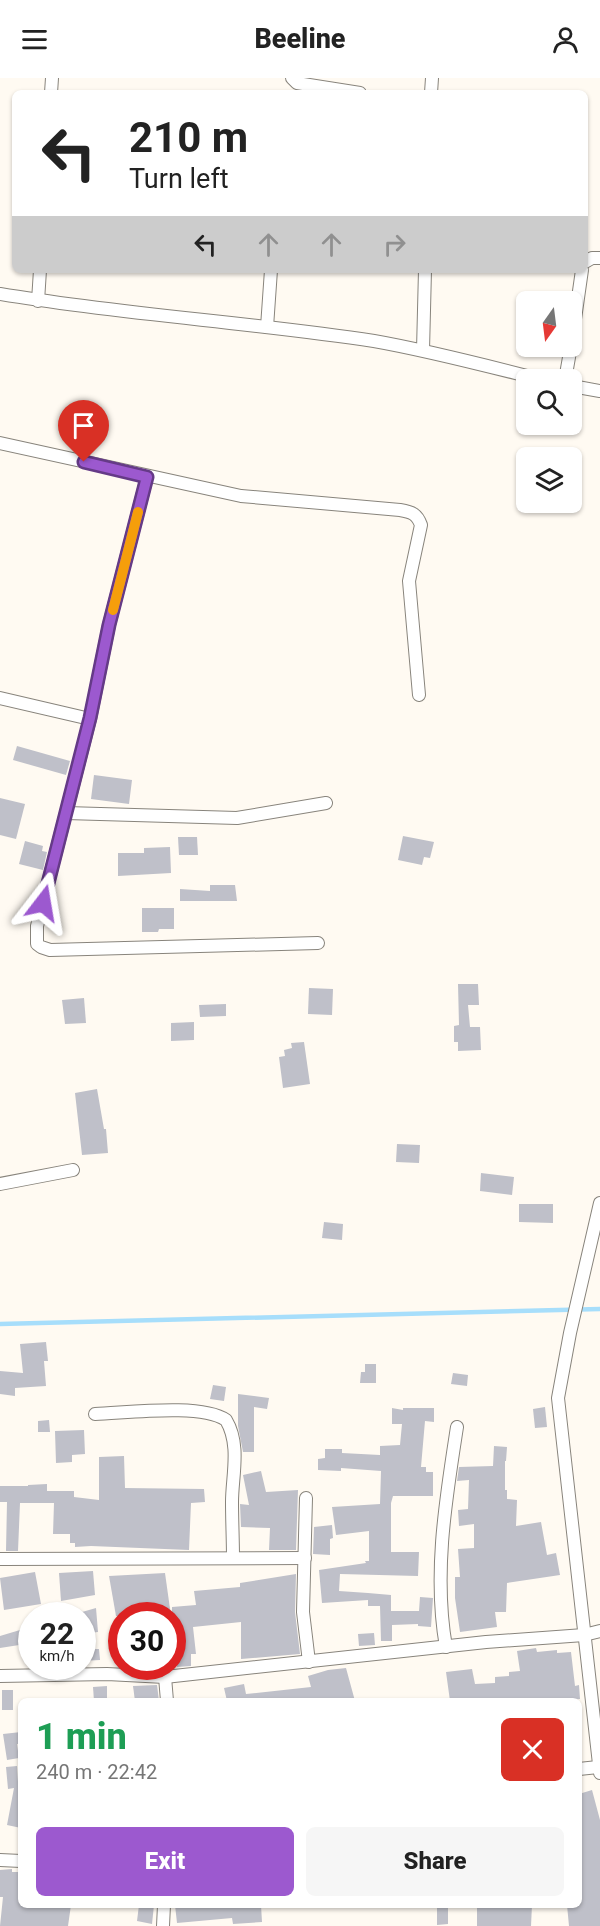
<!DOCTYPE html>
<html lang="en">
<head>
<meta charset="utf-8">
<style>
  body { margin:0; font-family:Roboto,sans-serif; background:#f6f6f6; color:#222; height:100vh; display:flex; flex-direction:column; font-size:22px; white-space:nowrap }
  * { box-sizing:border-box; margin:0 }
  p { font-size:20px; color:#767676 }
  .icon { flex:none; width:33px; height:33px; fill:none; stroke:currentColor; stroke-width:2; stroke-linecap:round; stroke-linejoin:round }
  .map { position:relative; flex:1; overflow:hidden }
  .panel { position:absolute; left:18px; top:1620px; width:564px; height:210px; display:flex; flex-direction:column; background:#fff; border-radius:9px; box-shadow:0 2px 4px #0004 }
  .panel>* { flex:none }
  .guide { position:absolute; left:12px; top:12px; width:576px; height:183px; border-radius:9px; box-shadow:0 2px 4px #0004; background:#fff; color:#222; overflow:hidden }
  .needle { width:39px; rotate:194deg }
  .buttons { position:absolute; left:516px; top:213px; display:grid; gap:12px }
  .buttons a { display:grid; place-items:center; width:66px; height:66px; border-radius:9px; background:#fff; box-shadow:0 2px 4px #0004; font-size:30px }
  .speed { position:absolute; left:18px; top:1524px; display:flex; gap:12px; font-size:30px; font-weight:700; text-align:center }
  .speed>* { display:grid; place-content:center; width:78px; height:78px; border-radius:50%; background:#fff; box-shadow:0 2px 4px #0004; line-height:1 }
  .speed small { font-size:15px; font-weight:400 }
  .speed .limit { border:9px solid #d22; background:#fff; color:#111 }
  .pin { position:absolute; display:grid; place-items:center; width:51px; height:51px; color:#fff; margin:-62px -26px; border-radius:50% 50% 50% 0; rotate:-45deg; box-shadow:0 0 6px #0007 }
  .pin .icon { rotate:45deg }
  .me { position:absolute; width:66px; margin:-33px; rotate:14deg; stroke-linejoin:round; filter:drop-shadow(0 0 4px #0008) }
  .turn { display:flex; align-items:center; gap:21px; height:126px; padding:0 18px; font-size:27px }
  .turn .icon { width:78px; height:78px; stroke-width:2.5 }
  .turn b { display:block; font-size:42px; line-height:51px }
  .lanes { display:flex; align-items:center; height:57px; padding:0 18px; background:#0003; justify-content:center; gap:30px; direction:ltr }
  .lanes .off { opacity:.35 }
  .round { display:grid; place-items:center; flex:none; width:63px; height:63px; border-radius:9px; background:#f6f6f6 }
  .overview { display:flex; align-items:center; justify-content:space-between; height:102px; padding:0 18px }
  h1 { font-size:36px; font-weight:800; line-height:45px; color:#1e9e55 }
  .button { display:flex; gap:12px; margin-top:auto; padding:12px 18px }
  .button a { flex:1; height:69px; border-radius:9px; background:#9c59cf; color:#fff; font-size:24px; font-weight:800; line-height:69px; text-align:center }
  .button a+a { background:#f6f6f6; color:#222 }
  header { display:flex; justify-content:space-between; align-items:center; height:78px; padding:0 18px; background:#fff; font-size:27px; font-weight:800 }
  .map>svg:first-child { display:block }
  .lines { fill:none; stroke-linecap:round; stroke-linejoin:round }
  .stream { stroke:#a7defb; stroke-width:4.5 }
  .building { fill:#bfc0c9 }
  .minor-casing { stroke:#88847c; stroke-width:14 }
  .minor { stroke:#fff; stroke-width:12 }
  .route-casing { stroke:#653a87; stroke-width:15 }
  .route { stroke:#9c59cf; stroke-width:10 }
  .slow { stroke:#f59e0b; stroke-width:10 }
</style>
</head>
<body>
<header><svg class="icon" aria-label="menu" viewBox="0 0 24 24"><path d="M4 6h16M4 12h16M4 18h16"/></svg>Beeline<svg class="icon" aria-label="person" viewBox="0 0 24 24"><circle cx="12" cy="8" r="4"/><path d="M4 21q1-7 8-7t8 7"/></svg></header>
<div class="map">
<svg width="600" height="1848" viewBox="0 0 600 1848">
  <rect width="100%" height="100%" fill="#fffaf2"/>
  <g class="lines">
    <!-- stream -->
    <polyline class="stream" points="0,1246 600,1231"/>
  </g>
  <!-- building -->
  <g class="building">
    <polygon points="17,668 70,683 66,697 13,682"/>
    <polygon points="94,697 132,702 129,726 91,721"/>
    <polygon points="0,720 25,726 16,761 0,757"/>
    <polygon points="403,758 434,764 430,780 424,779 422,787 398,782"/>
    <polygon points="178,759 197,759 198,777 179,777"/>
    <polygon points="25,763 43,768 42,773 47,774 43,792 19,786"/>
    <polygon points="170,769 171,795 118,798 118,775 144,775 144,770"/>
    <polygon points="210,807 235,807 237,823 180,823 180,811 210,813"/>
    <polygon points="142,830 174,830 174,851 159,851 158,854 142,854"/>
    <polygon points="458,906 478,906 479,927 468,927 470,949 480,949 481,972 458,973 458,964 454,964 454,948 459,947"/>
    <polygon points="309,910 333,911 332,937 308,936"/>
    <polygon points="84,920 86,945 65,946 62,922"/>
    <polygon points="226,926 226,938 200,939 199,927"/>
    <polygon points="194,944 194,962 171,963 171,945"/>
    <polygon points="304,964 310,1006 283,1010 279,979 285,978 284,972 292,970 291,965"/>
    <polygon points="97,1011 104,1051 106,1051 108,1075 82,1077 75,1015"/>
    <polygon points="397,1066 420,1067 419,1085 396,1084"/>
    <polygon points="481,1095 514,1099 512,1117 480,1113"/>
    <polygon points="519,1126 553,1126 553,1145 519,1144"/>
    <polygon points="324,1144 343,1146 342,1162 322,1160"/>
    <polygon points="46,1264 48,1283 44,1283 46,1308 15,1310 15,1318 0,1316 0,1293 23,1295 20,1266"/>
    <polygon points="365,1286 376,1286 376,1305 360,1305 361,1294 365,1294"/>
    <polygon points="453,1295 468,1297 467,1308 451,1306"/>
    <polygon points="213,1307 226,1309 224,1323 210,1321"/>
    <polygon points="238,1316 269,1320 267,1331 254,1329 254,1374 243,1374 238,1348"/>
    <polygon points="545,1329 547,1349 535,1350 533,1331"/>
    <polygon points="392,1330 403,1332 403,1330 434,1330 434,1344 425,1343 421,1389 426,1389 426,1394 433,1394 433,1418 393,1418 391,1425 391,1474 419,1474 418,1498 340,1496 339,1513 368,1515 368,1522 322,1525 319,1492 366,1485 365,1483 369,1483 369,1453 336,1457 332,1429 380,1426 381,1393 341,1390 341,1393 318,1392 318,1381 325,1380 325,1371 342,1371 342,1375 380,1377 380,1368 400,1367 402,1346 392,1346"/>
    <polygon points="49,1342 50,1354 38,1354 38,1343"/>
    <polygon points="84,1352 85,1376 72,1377 72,1384 56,1385 55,1353"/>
    <polygon points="494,1368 507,1369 506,1383 505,1383 505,1412 507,1412 507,1421 517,1422 516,1448 541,1444 547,1477 556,1475 560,1497 507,1505 506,1534 495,1534 497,1549 460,1554 455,1520 455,1499 460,1499 458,1471 474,1470 474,1446 459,1448 458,1432 468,1431 469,1402 457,1403 459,1389 493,1388"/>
    <polygon points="124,1378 125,1410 204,1411 205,1424 191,1425 189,1472 91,1468 75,1469 75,1465 70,1465 70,1456 53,1456 54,1425 20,1425 18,1473 6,1473 7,1424 0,1424 0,1408 28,1408 28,1407 47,1406 47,1413 74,1413 74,1419 99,1422 99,1379"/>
    <polygon points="261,1393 266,1414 298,1412 296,1472 269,1472 270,1450 241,1449 240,1426 249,1427 243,1397"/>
    <polygon points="332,1447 333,1460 330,1461 330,1477 313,1476 314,1449"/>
    <polygon points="93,1493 95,1517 61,1523 59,1495"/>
    <polygon points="35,1494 41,1526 4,1532 0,1500"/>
    <polygon points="165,1495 171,1538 116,1538 109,1498"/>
    <polygon points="296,1496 295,1534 300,1576 241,1581 241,1544 193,1549 196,1576 191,1576 191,1588 177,1589 176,1576 172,1577 172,1529 196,1527 194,1513 240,1509 240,1505"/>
    <polygon points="368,1515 391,1517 391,1533 419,1533 420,1519 433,1520 431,1549 418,1548 418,1546 392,1547 392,1563 381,1563 380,1528 368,1528"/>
    <polygon points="96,1530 98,1554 82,1556 82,1534"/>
    <polygon points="30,1549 32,1565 0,1570 0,1558"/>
    <polygon points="374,1555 375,1567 359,1568 358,1556"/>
    <polygon points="536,1570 537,1574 557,1572 557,1575 571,1574 575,1608 579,1607 580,1621 558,1623 450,1623 446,1594 472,1591 475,1606 495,1605 495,1599 509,1598 509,1594 520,1593 517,1573"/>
    <polygon points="82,1571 99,1571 100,1582 82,1583"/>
    <polygon points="346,1590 355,1623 227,1623 224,1610 244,1606 246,1616 311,1609 308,1598 328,1592"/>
    <polygon points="157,1607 159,1623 135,1623 133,1608"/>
    <polygon points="107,1608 107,1623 94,1623 93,1609"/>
    <rect x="2" y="1612" width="11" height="20"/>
    <polygon points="21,1654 21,1666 17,1666 19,1680 7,1682 3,1656"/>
    <polygon points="17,1688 18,1704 21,1704 21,1750 7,1747 14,1710 8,1711 6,1689"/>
    <polygon points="592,1712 600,1742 600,1848 569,1848 567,1827 579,1827 579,1716"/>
    <polygon points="12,1791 12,1794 21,1794 21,1827 71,1827 68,1848 0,1848 3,1819 0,1819 0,1792"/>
    <polygon points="139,1827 154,1827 152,1846 137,1843"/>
    <polygon points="175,1827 261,1827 262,1844 233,1846 232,1840 177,1845"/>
    <polygon points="437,1827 448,1827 448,1846 437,1847"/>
    <polygon points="477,1827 532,1827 531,1848 477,1848"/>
  </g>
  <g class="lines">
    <!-- minor casing -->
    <g class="minor-casing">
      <g id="minor">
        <polyline points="292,0 297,5 360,15"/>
        <polyline points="51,15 52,0"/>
        <polyline points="431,15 432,0"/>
        <polyline points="585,184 592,180 600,180"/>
        <path d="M0,216C124,237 250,244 374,263C431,273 487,288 543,302"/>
        <polyline points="38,223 40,192"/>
        <polyline points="267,249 271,192"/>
        <polyline points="572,262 582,192"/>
        <polyline points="423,272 425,192"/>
        <polyline points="565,302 571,268"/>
        <polyline points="572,308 600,313"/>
        <path d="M0,365L241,418L400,432C412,434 417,436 421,447L409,503L419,617"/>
        <polyline points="147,399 109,547 90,641 37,848 37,866 41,869 50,872 318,865"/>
        <polyline points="0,620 90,641"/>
        <polyline points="66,735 237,740 326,725"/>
        <polyline points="0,1106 73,1092"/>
        <polyline points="600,1125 570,1255 558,1320 600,1695"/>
        <path d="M95,1336C127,1335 201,1325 226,1342C241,1367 232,1398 232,1424C232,1443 233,1462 233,1480"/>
        <polyline points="306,1420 303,1534 309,1584"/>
        <polyline points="0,1481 305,1480"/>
        <path d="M446,1569C433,1496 446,1420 457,1349"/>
        <polyline points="0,1598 107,1596 165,1599 486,1564 584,1557 600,1553"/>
        <polyline points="165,1599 167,1623"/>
        <polyline points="579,1691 598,1689"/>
        <polyline points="0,1782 21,1783"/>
        <polyline points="163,1848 164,1827"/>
      </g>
    </g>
    <!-- minor -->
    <use href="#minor" class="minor"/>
  </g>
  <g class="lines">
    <!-- route casing -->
    <g class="route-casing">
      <polyline id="route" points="43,825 90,640 109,547 147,399 84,384"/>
    </g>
    <!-- route -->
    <use href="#route" class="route"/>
    <!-- slow -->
    <polyline class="slow" points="113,532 138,434"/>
  </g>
</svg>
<div class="buttons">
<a><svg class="needle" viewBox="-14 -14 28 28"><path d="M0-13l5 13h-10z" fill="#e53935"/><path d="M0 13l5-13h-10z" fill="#767676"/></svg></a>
<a><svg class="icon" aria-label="search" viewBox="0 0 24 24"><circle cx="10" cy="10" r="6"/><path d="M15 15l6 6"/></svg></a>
<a><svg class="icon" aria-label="layers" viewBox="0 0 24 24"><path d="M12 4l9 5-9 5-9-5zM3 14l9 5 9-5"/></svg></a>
</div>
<div class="speed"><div>22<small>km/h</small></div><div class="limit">30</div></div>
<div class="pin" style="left:84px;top:384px;background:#d93025"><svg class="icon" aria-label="arrive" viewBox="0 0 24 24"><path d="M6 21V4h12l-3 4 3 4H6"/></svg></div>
<svg class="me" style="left:43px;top:825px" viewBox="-20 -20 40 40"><path d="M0-17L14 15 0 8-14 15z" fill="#9c59cf" stroke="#fff" stroke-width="4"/></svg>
<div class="guide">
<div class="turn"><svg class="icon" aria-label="left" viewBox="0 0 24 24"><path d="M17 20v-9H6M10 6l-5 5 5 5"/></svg><div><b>210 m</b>Turn left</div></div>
<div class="lanes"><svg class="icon" aria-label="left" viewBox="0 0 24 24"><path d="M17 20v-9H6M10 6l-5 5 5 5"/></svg><svg class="icon off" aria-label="ahead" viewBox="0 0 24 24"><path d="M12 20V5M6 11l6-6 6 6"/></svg><svg class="icon off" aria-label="ahead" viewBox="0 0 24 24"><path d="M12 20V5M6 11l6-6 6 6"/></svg><svg class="icon off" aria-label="right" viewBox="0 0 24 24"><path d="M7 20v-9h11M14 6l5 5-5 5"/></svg></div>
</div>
<section class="panel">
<div class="overview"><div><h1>1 min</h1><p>240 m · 22:42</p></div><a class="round" style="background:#d93025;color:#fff"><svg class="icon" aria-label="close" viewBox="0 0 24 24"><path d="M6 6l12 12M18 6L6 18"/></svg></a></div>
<div class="button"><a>Exit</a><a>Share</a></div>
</section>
</div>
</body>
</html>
